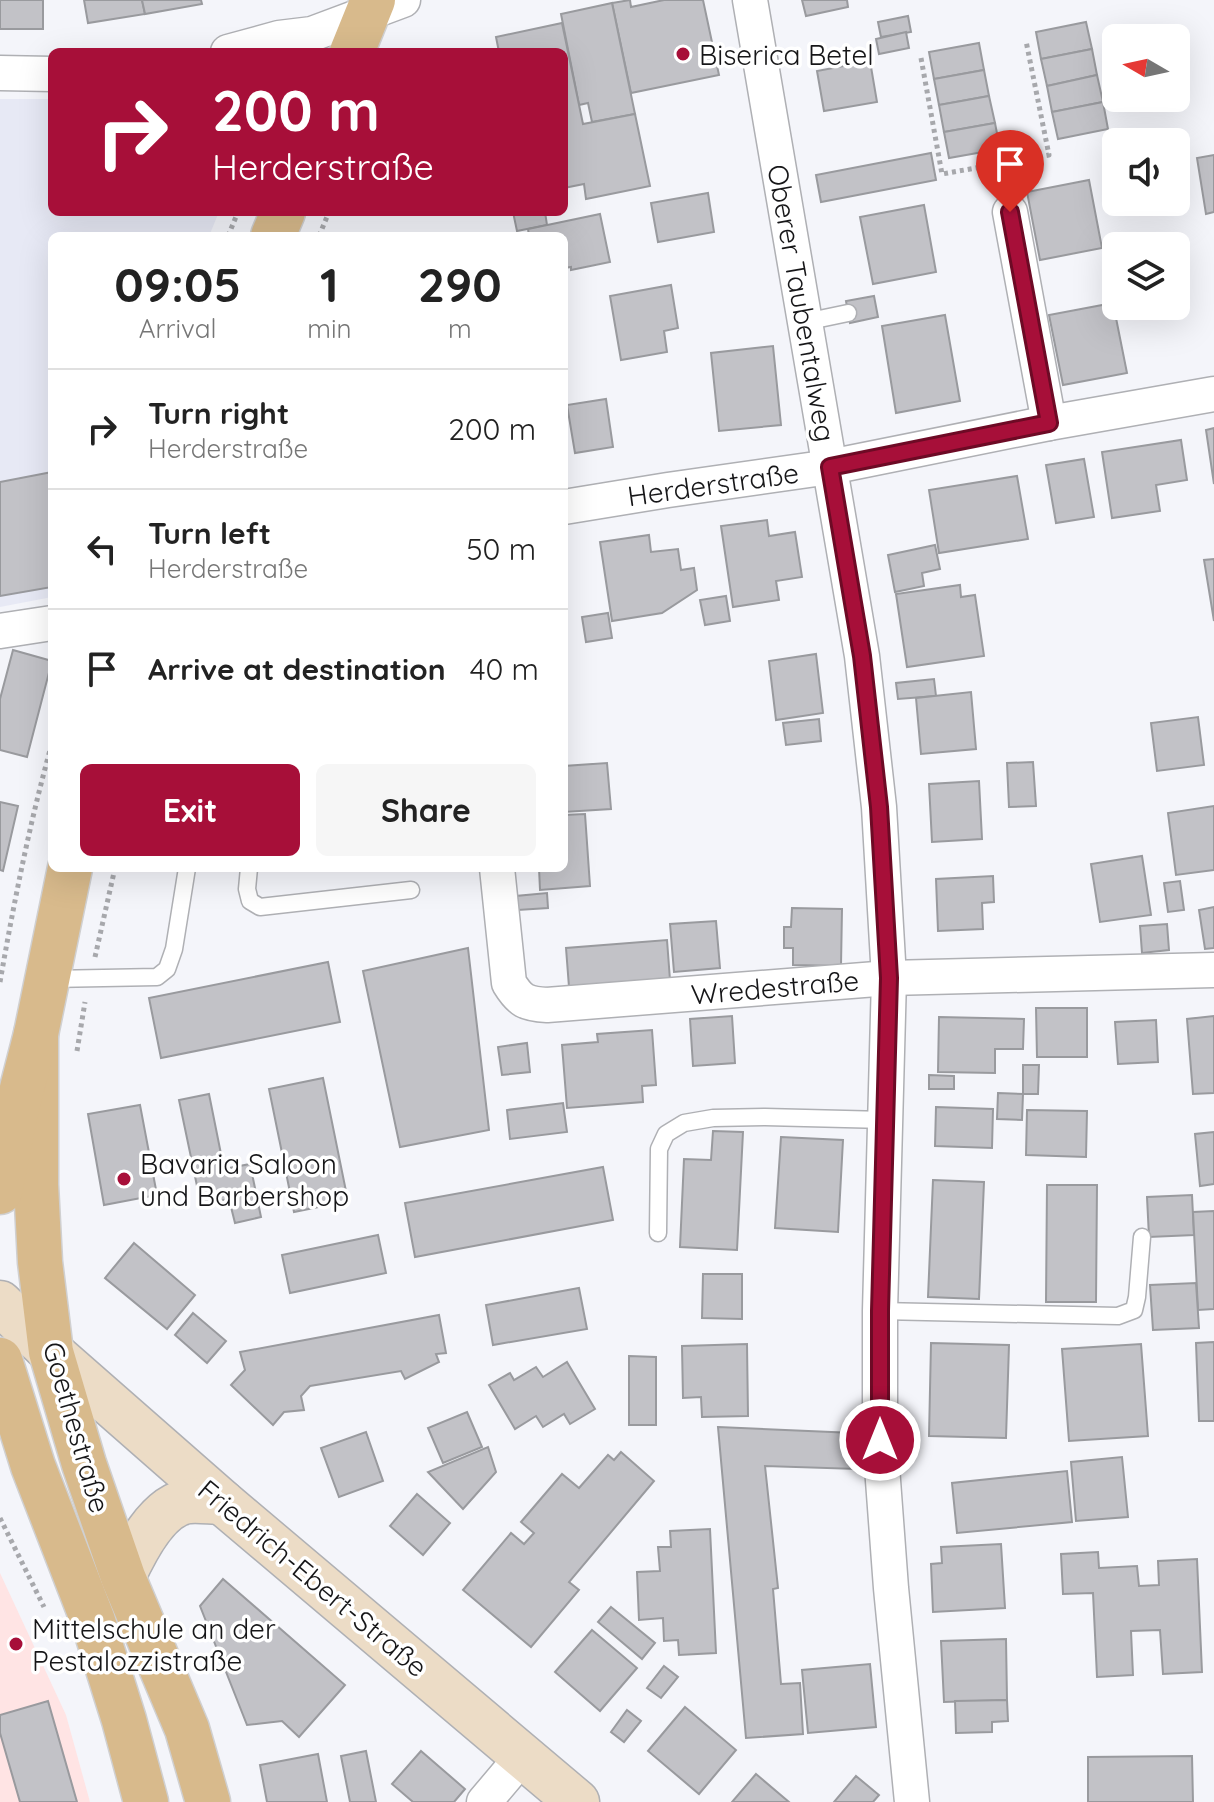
<!DOCTYPE html>
<html lang="en">
<head>
<meta charset="utf-8">
<style>
  body { margin:0; font-family:Quicksand,sans-serif; background:#f6f6f6; color:#222; height:100vh; display:flex; flex-direction:column; font-size:30px; white-space:nowrap }
  * { box-sizing:border-box; margin:0 }
  p { font-size:26px; color:#767676 }
  .icon { flex:none; width:44px; height:44px; fill:none; stroke:currentColor; stroke-width:2; stroke-linecap:round; stroke-linejoin:round }
  .map { position:relative; flex:1; overflow:hidden }
  .details { position:absolute; left:48px; top:232px; width:520px; height:640px; display:flex; flex-direction:column; background:#fff; border-radius:12px; box-shadow:0 8px 32px #0002 }
  .details>* { flex:none }
  .top-card { position:absolute; left:48px; top:48px; width:520px; height:168px; border-radius:12px; box-shadow:0 8px 32px #0002; background:#a70f39; color:#fff; overflow:hidden }
  .needle { width:52px; rotate:279deg }
  .controls { position:absolute; left:1102px; top:24px; display:grid; gap:16px }
  .controls a { display:grid; place-items:center; width:88px; height:88px; border-radius:12px; background:#fff; box-shadow:0 8px 32px #0002; font-size:40px }
  .pin { position:absolute; display:grid; place-items:center; width:68px; height:68px; color:#fff; margin:-82px -34px; border-radius:50% 50% 50% 0; rotate:-45deg; box-shadow:0 0 8px #0007 }
  .pin .icon { rotate:45deg }
  .me { position:absolute; width:88px; margin:-44px; rotate:0deg; stroke-linejoin:round; filter:drop-shadow(0 0 6px #0008) }
  .turn { display:flex; align-items:center; gap:28px; height:168px; padding:0 32px; font-size:36px }
  .turn .icon { width:104px; height:104px; stroke-width:2.5 }
  .turn b { display:block; font-size:56px; line-height:68px }
  .eta { display:flex; justify-content:space-evenly; align-items:center; height:136px; text-align:center }
  .eta b { font-size:48px; font-weight:700; line-height:56px }
  .primary-button { display:flex; gap:16px; margin-top:auto; padding:16px 32px }
  .primary-button a { flex:1; height:92px; border-radius:12px; background:#a70f39; color:#fff; font-size:32px; font-weight:700; line-height:92px; text-align:center }
  .primary-button a+a { background:#f6f6f6; color:#222 }
  ul { padding:0; list-style:none }
  li { display:flex; align-items:center; gap:24px; height:120px; padding:0 32px; border-top:2px solid #e0e0e0 }
  li div { flex:1 }
  li b { display:block; font-size:30px }
  li em { font-style:normal }
  .map>svg:first-child { display:block }
  .built { fill:#e7e9f5 }
  .education { fill:#ffe4e4 }
  .building { fill:#c2c2c7; stroke:#999a9e; stroke-width:2 }
  .lines { fill:none; stroke-linecap:round; stroke-linejoin:round }
  .lane-casing { stroke:#afb0b4; stroke-width:19 }
  .street-casing { stroke:#afb0b4; stroke-width:37 }
  .secondary-casing { stroke:#afb0b4; stroke-width:47 }
  .primary-casing { stroke:#d0d0d1; stroke-width:47 }
  .path { stroke:#a7a8ac; stroke-width:5; stroke-dasharray:4 4; stroke-linecap:butt }
  .lane { stroke:#fff; stroke-width:16 }
  .street { stroke:#fff; stroke-width:34 }
  .secondary { stroke:#ecdcc6; stroke-width:44 }
  .primary { stroke:#d8ba8c; stroke-width:44 }
  .route-casing { stroke:#6d0a25; stroke-width:20 }
  .route { stroke:#a70f39; stroke-width:14 }
  .poi-dot { fill:#a70f39; stroke:#fff; stroke-width:3 }
  .labels { text-anchor:middle; dominant-baseline:central; stroke-width:7; stroke-linejoin:round; paint-order:stroke }
  .poi-label { font-size:28px; fill:#161618; stroke:#fff; text-anchor:start }
  .street-label { font-size:28px; fill:#161618; stroke:#fff }
</style>
</head>
<body>
<div class="map">
<svg width="1214" height="1802" viewBox="0 0 1214 1802">
  <rect width="100%" height="100%" fill="#f4f5fa"/>
  <!-- built -->
  <polygon class="built" points="0,99 52,99 52,212 219,212 209,236 52,236 52,597 0,607"/>
  <!-- education -->
  <polygon class="education" points="0,1573 66,1715 90,1802 0,1802"/>
  <!-- building -->
  <g class="building">
    <rect x="0" y="0" width="43" height="29"/>
    <polygon points="84,0 142,0 145,14 88,23"/>
    <polygon points="142,0 201,0 202,4 145,14"/>
    <polygon points="630,0 631,7 664,0 703,0 719,75 631,93 612,3"/>
    <polygon points="802,0 847,0 848,7 806,16"/>
    <polygon points="612,3 635,114 592,122 588,103 579,105 561,14"/>
    <polygon points="908,16 911,32 881,37 878,22"/>
    <polygon points="1086,22 1092,49 1041,59 1036,32"/>
    <polygon points="562,23 583,124 635,114 650,186 586,199 584,184 564,188 564,52 499,52 496,37"/>
    <polygon points="906,32 909,48 879,54 876,39"/>
    <polygon points="979,43 984,70 934,79 929,52"/>
    <polygon points="1092,49 1097,75 1047,86 1041,59"/>
    <polygon points="870,61 877,102 824,111 817,71"/>
    <polygon points="984,70 989,96 939,105 934,79"/>
    <polygon points="1097,75 1103,102 1052,112 1047,86"/>
    <polygon points="989,96 995,123 944,132 939,105"/>
    <polygon points="1103,102 1108,129 1058,139 1052,112"/>
    <polygon points="995,123 1000,149 949,158 944,132"/>
    <polygon points="931,153 936,180 821,202 816,175"/>
    <polygon points="1214,155 1214,212 1206,214 1197,158"/>
    <polygon points="1089,180 1102,248 1040,260 1027,192"/>
    <polygon points="708,193 714,232 658,242 651,203"/>
    <polygon points="924,205 936,272 873,284 860,217"/>
    <polygon points="513,212 545,212 547,225 517,231"/>
    <polygon points="600,214 610,262 571,270 571,267 564,268 564,236 529,236 528,229"/>
    <polygon points="671,285 678,328 664,331 667,352 621,360 610,296"/>
    <polygon points="874,296 878,317 850,323 846,301"/>
    <polygon points="1113,303 1127,373 1063,385 1049,315"/>
    <polygon points="945,315 960,401 896,413 882,326"/>
    <polygon points="773,346 781,425 719,431 711,353"/>
    <polygon points="606,399 613,447 575,453 567,405"/>
    <polygon points="1214,428 1214,484 1206,430"/>
    <polygon points="1181,440 1187,480 1156,485 1160,511 1112,518 1102,452"/>
    <polygon points="1084,459 1094,517 1056,523 1046,465"/>
    <polygon points="52,472 52,587 0,596 0,482"/>
    <polygon points="1017,476 1028,539 939,553 929,490"/>
    <polygon points="767,520 769,536 795,532 802,577 776,581 779,600 733,607 721,526"/>
    <polygon points="649,535 651,552 678,549 681,570 694,568 697,590 662,613 612,621 600,542"/>
    <polygon points="935,545 940,569 922,573 924,586 895,592 888,555"/>
    <polygon points="1214,559 1214,621 1204,560"/>
    <polygon points="960,585 961,597 975,595 984,656 907,667 896,594"/>
    <polygon points="726,596 730,621 705,625 700,600"/>
    <polygon points="608,613 612,638 586,642 582,617"/>
    <polygon points="13,650 52,661 27,757 0,750 0,699"/>
    <polygon points="816,654 823,713 776,720 769,661"/>
    <polygon points="934,679 936,696 898,699 896,683"/>
    <polygon points="971,692 976,749 921,754 916,698"/>
    <polygon points="1198,717 1204,765 1157,771 1151,723"/>
    <polygon points="819,719 821,741 786,745 783,723"/>
    <polygon points="1033,762 1036,806 1009,807 1007,763"/>
    <polygon points="607,763 611,809 564,812 564,766"/>
    <polygon points="979,781 982,839 932,842 929,784"/>
    <polygon points="0,802 18,806 3,871 0,870"/>
    <polygon points="1214,806 1214,870 1176,875 1168,813"/>
    <polygon points="585,814 590,886 540,890 539,868 564,868 564,815"/>
    <polygon points="1142,856 1151,915 1100,922 1091,864"/>
    <polygon points="993,876 994,902 982,903 983,929 938,931 936,879"/>
    <polygon points="1180,881 1184,910 1168,912 1164,883"/>
    <polygon points="547,893 548,908 518,910 516,896"/>
    <polygon points="1214,907 1214,948 1205,949 1199,910"/>
    <polygon points="792,908 842,909 841,966 793,965 793,948 784,948 784,927 791,927"/>
    <polygon points="716,921 720,968 674,972 670,924"/>
    <polygon points="1167,924 1169,950 1142,953 1140,926"/>
    <polygon points="667,940 670,980 569,987 566,948"/>
    <polygon points="468,948 489,1130 400,1147 363,971"/>
    <polygon points="328,962 340,1022 161,1058 149,998"/>
    <polygon points="1036,1008 1087,1008 1087,1057 1037,1057"/>
    <polygon points="732,1016 735,1063 693,1066 690,1019"/>
    <polygon points="1214,1016 1214,1093 1193,1094 1187,1019"/>
    <polygon points="939,1017 1024,1019 1023,1049 995,1049 995,1073 938,1072"/>
    <polygon points="1156,1020 1158,1062 1118,1064 1115,1022"/>
    <polygon points="652,1030 656,1085 642,1086 643,1102 567,1108 562,1045 598,1042 597,1034"/>
    <polygon points="527,1043 530,1072 502,1075 498,1047"/>
    <polygon points="1023,1065 1039,1065 1038,1094 1023,1094"/>
    <polygon points="929,1075 954,1076 954,1089 929,1089"/>
    <polygon points="323,1078 348,1201 294,1212 269,1089"/>
    <polygon points="998,1093 1023,1094 1022,1120 997,1119"/>
    <polygon points="209,1094 224,1169 250,1164 261,1217 235,1223 229,1199 201,1205 179,1100"/>
    <polygon points="563,1103 567,1132 510,1139 507,1110"/>
    <polygon points="140,1105 157,1195 104,1205 88,1114"/>
    <polygon points="936,1107 993,1109 992,1148 935,1146"/>
    <polygon points="1027,1110 1087,1111 1086,1157 1026,1155"/>
    <polygon points="713,1131 743,1132 737,1250 680,1247 684,1159 711,1160"/>
    <polygon points="1214,1132 1214,1184 1200,1186 1195,1134"/>
    <polygon points="781,1137 843,1140 838,1232 775,1228"/>
    <polygon points="603,1167 613,1220 415,1257 405,1203"/>
    <polygon points="933,1180 984,1182 979,1299 928,1297"/>
    <polygon points="1047,1185 1097,1185 1096,1302 1046,1302"/>
    <polygon points="1192,1195 1194,1235 1149,1237 1147,1197"/>
    <polygon points="1214,1211 1214,1309 1198,1310 1193,1212"/>
    <polygon points="378,1235 386,1273 290,1293 282,1255"/>
    <polygon points="134,1243 195,1295 167,1329 105,1278"/>
    <polygon points="703,1274 742,1274 742,1319 702,1318"/>
    <polygon points="1196,1283 1199,1328 1153,1330 1150,1285"/>
    <polygon points="579,1288 587,1329 493,1345 486,1305"/>
    <polygon points="193,1313 226,1341 207,1363 175,1335"/>
    <polygon points="439,1315 446,1353 436,1354 439,1362 405,1379 401,1371 310,1386 301,1396 304,1410 284,1412 273,1425 231,1385 245,1370 240,1352"/>
    <polygon points="1214,1342 1214,1421 1199,1421 1196,1343"/>
    <polygon points="931,1343 1009,1345 1006,1438 929,1436"/>
    <polygon points="747,1344 748,1416 702,1417 701,1397 683,1398 682,1346"/>
    <polygon points="1141,1344 1148,1436 1069,1441 1062,1349"/>
    <polygon points="629,1356 656,1357 656,1425 629,1425"/>
    <polygon points="567,1362 595,1409 570,1424 564,1414 543,1427 536,1416 515,1429 489,1385 510,1373 514,1380 536,1367 543,1377"/>
    <polygon points="467,1412 482,1447 443,1463 428,1428"/>
    <polygon points="718,1427 854,1433 857,1469 765,1466 778,1588 773,1589 781,1684 800,1683 803,1734 746,1738"/>
    <polygon points="366,1432 383,1481 339,1497 321,1448"/>
    <polygon points="488,1447 496,1472 463,1509 428,1472"/>
    <polygon points="621,1452 654,1481 569,1582 579,1590 531,1647 463,1590 511,1533 524,1544 534,1533 521,1522 562,1474 579,1488 608,1455 614,1460"/>
    <polygon points="1122,1457 1128,1517 1076,1521 1071,1462"/>
    <polygon points="1067,1471 1072,1522 957,1533 952,1483"/>
    <polygon points="417,1494 450,1523 423,1555 390,1526"/>
    <polygon points="710,1529 716,1653 679,1655 678,1640 664,1641 663,1618 639,1620 637,1572 660,1571 658,1547 671,1547 670,1531"/>
    <polygon points="1001,1544 1005,1608 933,1612 931,1564 942,1563 941,1547"/>
    <polygon points="1098,1552 1099,1568 1137,1566 1139,1586 1159,1585 1158,1561 1197,1559 1202,1672 1163,1674 1160,1630 1131,1631 1133,1675 1097,1677 1093,1593 1063,1594 1061,1554"/>
    <polygon points="223,1579 345,1685 299,1737 282,1721 247,1725 200,1606"/>
    <polygon points="611,1607 655,1643 642,1659 598,1622"/>
    <polygon points="592,1630 637,1668 600,1711 555,1672"/>
    <polygon points="1006,1639 1007,1700 944,1702 941,1641"/>
    <polygon points="870,1664 876,1727 808,1733 802,1670"/>
    <polygon points="664,1666 678,1677 661,1698 647,1688"/>
    <polygon points="1007,1700 1008,1721 992,1722 992,1732 956,1733 955,1701"/>
    <polygon points="48,1701 77,1802 20,1802 0,1733 0,1715"/>
    <polygon points="685,1707 736,1750 699,1794 648,1751"/>
    <polygon points="627,1710 641,1721 624,1742 611,1732"/>
    <polygon points="366,1751 376,1802 350,1802 341,1756"/>
    <polygon points="421,1751 465,1789 454,1802 413,1802 392,1784"/>
    <polygon points="318,1754 327,1802 267,1802 260,1765"/>
    <polygon points="1192,1756 1193,1802 1088,1802 1088,1757"/>
    <polygon points="756,1774 789,1802 732,1802"/>
    <polygon points="856,1776 879,1795 873,1802 834,1802"/>
  </g>
  <g class="lines">
    <!-- lane casing -->
    <g class="lane-casing">
      <g id="lane">
        <polyline points="805,322 848,313"/>
        <polyline points="249,868 247,889 250,901 260,907 411,890"/>
        <polyline points="50,979 157,977 167,969 174,949 187,868"/>
        <polyline points="658,1233 659,1149 666,1134 684,1123 713,1118 765,1117 885,1120"/>
        <polyline points="880,1311 1118,1316 1134,1310 1137,1297 1142,1237"/>
      </g>
    </g>
    <!-- street casing -->
    <g class="street-casing">
      <g id="street">
        <polyline points="750,0 862,656 879,807 889,978 880,1311 880,1440 891,1588 912,1802"/>
        <polyline points="228,52 279,38 312,34 403,0"/>
        <polyline points="0,73 52,74"/>
        <polyline points="1010,212 1049,423"/>
        <polyline points="564,507 668,490 830,467 1049,423 1214,394"/>
        <polyline points="0,631 52,623"/>
        <path d="M497,868L509,983C520,1001 526,1004 547,1005L889,978L1214,970"/>
        <polyline points="484,1802 522,1757"/>
      </g>
    </g>
    <!-- secondary casing -->
    <g class="secondary-casing">
      <g id="secondary">
        <polyline points="0,1303 51,1352 222,1502 577,1802"/>
        <path d="M123,1577C135,1551 157,1505 189,1501C200,1500 211,1502 222,1502"/>
      </g>
    </g>
    <!-- primary casing -->
    <g class="primary-casing">
      <g id="primary">
        <polyline points="352,52 373,0"/>
        <polyline points="273,236 283,212"/>
        <polyline points="36,1034 36,1185 40,1262 51,1352 84,1464 123,1577 187,1729 208,1802"/>
        <polyline points="0,1192 16,1112 36,1034 70,868"/>
        <polyline points="0,1360 33,1466 93,1621 124,1720 146,1802"/>
      </g>
    </g>
    <!-- path -->
    <g class="path">
      <polyline points="921,58 942,174 1049,155 1026,41"/>
      <polyline points="228,236 238,212"/>
      <polyline points="319,236 329,212"/>
      <polyline points="95,957 115,868"/>
      <path d="M0,982C14,902 30,821 52,743"/>
      <polyline points="77,1051 85,1002"/>
      <polyline points="0,1518 44,1607"/>
    </g>
    <!-- lane -->
    <use href="#lane" class="lane"/>
    <!-- street -->
    <use href="#street" class="street"/>
    <!-- secondary -->
    <use href="#secondary" class="secondary"/>
    <!-- primary -->
    <use href="#primary" class="primary"/>
  </g>
  <g class="lines">
    <!-- route casing -->
    <g class="route-casing">
      <polyline id="route" points="880,1440 880,1311 889,978 879,807 862,656 830,467 1049,423 1010,212"/>
    </g>
    <!-- route -->
    <use href="#route" class="route"/>
  </g>
  <!-- markers -->
  <g class="poi-dot">
    <circle cx="683" cy="54" r="8"/>
    <circle cx="124" cy="1179" r="8"/>
    <circle cx="16" cy="1644" r="8"/>
  </g>
  <g class="labels">
    <!-- poi labels -->
    <g class="poi-label">
      <text x="699" y="54">Biserica Betel</text>
      <text x="140" y="1163">Bavaria Saloon<tspan x="140" dy="32">und Barbershop</tspan></text>
      <text x="32" y="1628">Mittelschule an der<tspan x="32" dy="32">Pestalozzistraße</tspan></text>
    </g>
    <!-- street labels -->
    <g class="street-label">
      <text transform="translate(802 303) rotate(80)">Oberer Taubentalweg</text>
      <text transform="translate(713 484) rotate(-8)">Herderstraße</text>
      <text transform="translate(775 987) rotate(-5)">Wredestraße</text>
      <text transform="translate(77 1427) rotate(74)">Goethestraße</text>
      <text transform="translate(313 1578) rotate(40)">Friedrich-Ebert-Straße</text>
    </g>
  </g>
</svg>
<div class="controls">
<a><svg class="needle" viewBox="-14 -14 28 28"><path d="M0-13l5 13h-10z" fill="#e53935"/><path d="M0 13l5-13h-10z" fill="#767676"/></svg></a>
<a><svg class="icon" aria-label="sound" viewBox="0 0 24 24"><path d="M4 9h4l5-4v14l-5-4H4zM17 9q2 3 0 6"/></svg></a>
<a><svg class="icon" aria-label="layers" viewBox="0 0 24 24"><path d="M12 4l9 5-9 5-9-5zM3 14l9 5 9-5"/></svg></a>
</div>
<div class="pin" style="left:1010px;top:212px;background:#d93025"><svg class="icon" aria-label="arrive" viewBox="0 0 24 24"><path d="M6 21V4h12l-3 4 3 4H6"/></svg></div>
<svg class="me" style="left:880px;top:1440px" viewBox="-20 -20 40 40"><circle r="17" fill="#a70f39" stroke="#fff" stroke-width="3"/><path d="M0-11L8 9 0 5-8 9z" fill="#fff"/></svg>
<div class="top-card">
<div class="turn"><svg class="icon" aria-label="right" viewBox="0 0 24 24"><path d="M7 20v-9h11M14 6l5 5-5 5"/></svg><div><b>200 m</b>Herderstraße</div></div>
</div>
<section class="details">
<div class="eta">
<div><b>09:05</b><p>Arrival</p></div>
<div><b>1</b><p>min</p></div>
<div><b>290</b><p>m</p></div>
</div>
<ul>
<li><svg class="icon" aria-label="right" viewBox="0 0 24 24"><path d="M7 20v-9h11M14 6l5 5-5 5"/></svg><div><b>Turn right</b><p>Herderstraße</p></div><em>200 m</em></li>
<li><svg class="icon" aria-label="left" viewBox="0 0 24 24"><path d="M17 20v-9H6M10 6l-5 5 5 5"/></svg><div><b>Turn left</b><p>Herderstraße</p></div><em>50 m</em></li>
<li><svg class="icon" aria-label="arrive" viewBox="0 0 24 24"><path d="M6 21V4h12l-3 4 3 4H6"/></svg><div><b>Arrive at destination</b></div><em>40 m</em></li>
</ul>
<div class="primary-button"><a>Exit</a><a>Share</a></div>
</section>
</div>
</body>
</html>
